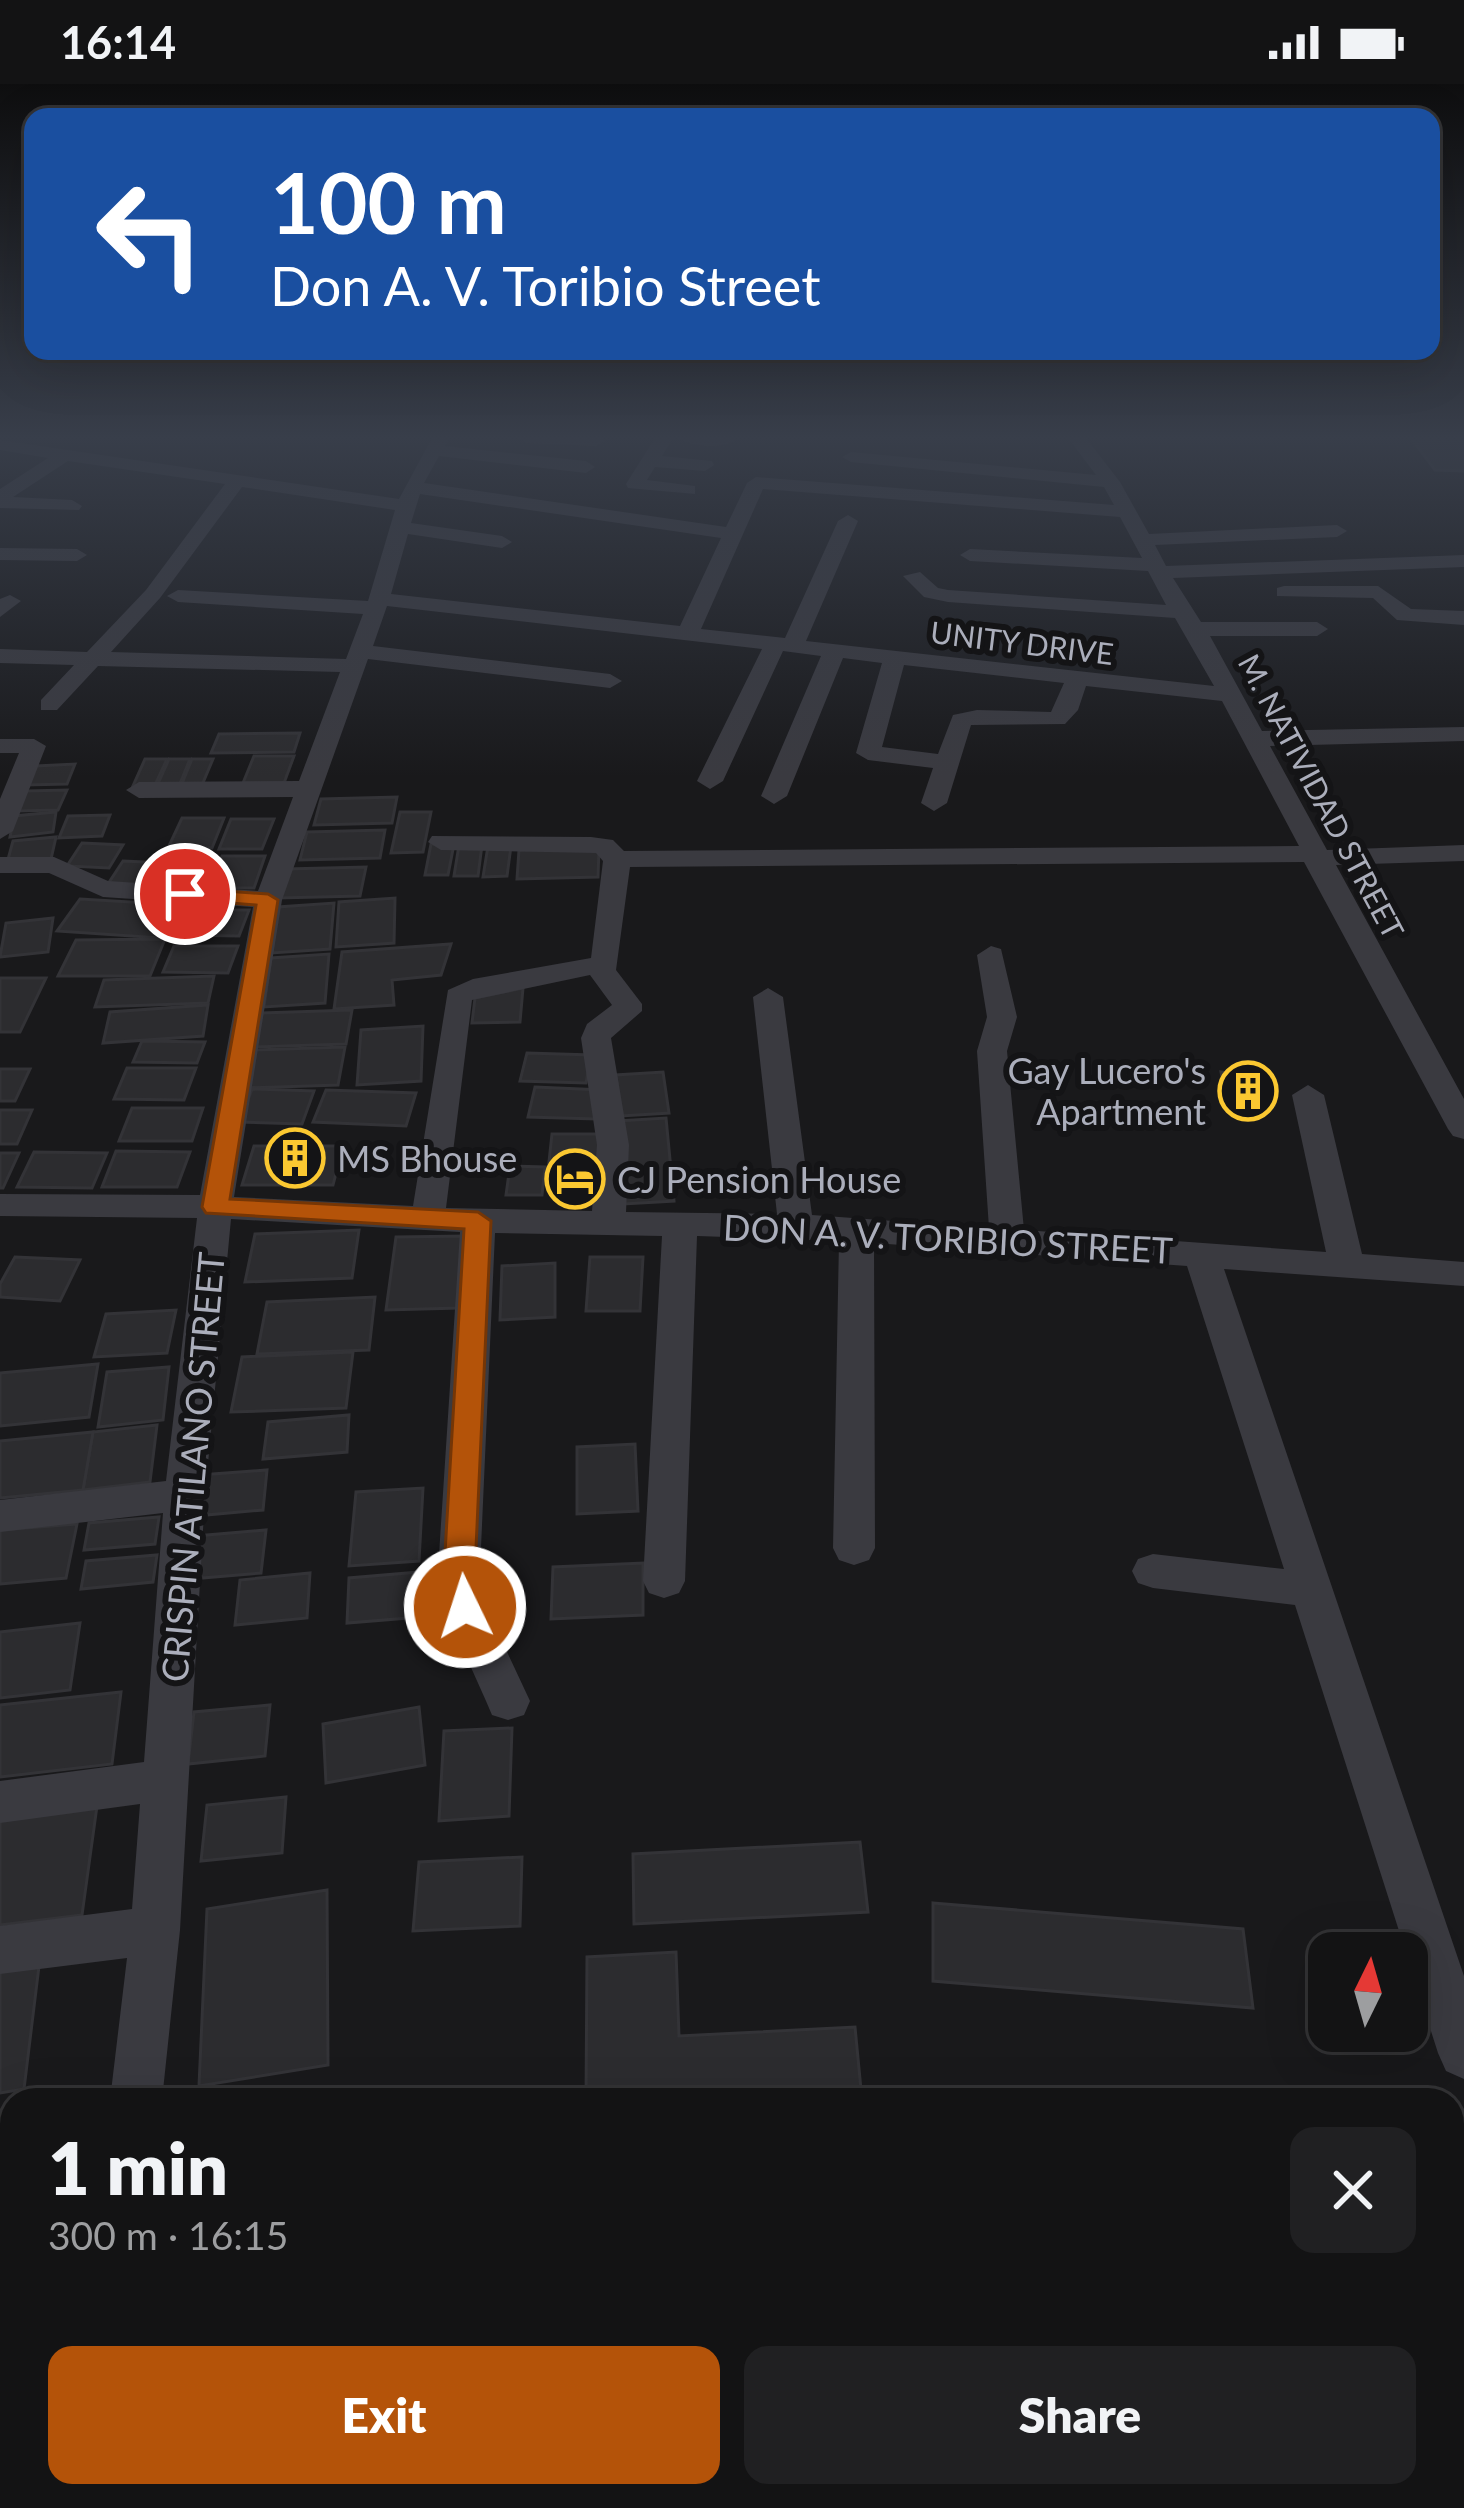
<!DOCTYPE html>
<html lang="en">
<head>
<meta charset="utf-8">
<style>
  body { margin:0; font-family:Lato,sans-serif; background:#202022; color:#f1f3f6; height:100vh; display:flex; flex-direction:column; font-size:45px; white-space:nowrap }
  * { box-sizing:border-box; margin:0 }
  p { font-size:39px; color:#9d9ea0 }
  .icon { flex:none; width:66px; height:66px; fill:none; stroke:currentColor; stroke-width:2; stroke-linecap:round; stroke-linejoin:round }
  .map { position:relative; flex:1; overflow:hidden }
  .side { position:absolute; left:0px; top:2004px; width:1464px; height:420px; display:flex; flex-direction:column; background:#131314; border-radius:36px 36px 0 0; box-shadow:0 12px 48px #0002,0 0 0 3px #323234 }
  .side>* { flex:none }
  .hud { position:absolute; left:24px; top:24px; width:1416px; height:252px; border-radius:24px; box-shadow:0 12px 48px #0002,0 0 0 3px #323234; background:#1a4fa0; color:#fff; overflow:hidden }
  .needle { width:78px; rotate:5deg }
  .fabs { position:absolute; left:1308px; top:1848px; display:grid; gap:24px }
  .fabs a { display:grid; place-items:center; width:120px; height:120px; border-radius:24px; background:#131314; box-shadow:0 12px 48px #0002,0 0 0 3px #323234; font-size:60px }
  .pin { position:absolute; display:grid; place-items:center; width:102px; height:102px; color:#fff; margin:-51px; border:6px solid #fff; border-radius:50%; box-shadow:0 3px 12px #0007 }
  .me { position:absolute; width:132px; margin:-66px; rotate:356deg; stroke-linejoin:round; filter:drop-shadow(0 0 9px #0008) }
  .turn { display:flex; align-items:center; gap:42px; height:252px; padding:0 48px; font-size:54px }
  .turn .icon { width:156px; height:156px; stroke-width:2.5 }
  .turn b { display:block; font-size:84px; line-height:102px }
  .round { display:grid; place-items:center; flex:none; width:126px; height:126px; border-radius:24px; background:#202022 }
  .head { display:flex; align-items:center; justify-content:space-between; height:204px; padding:0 48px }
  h1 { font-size:72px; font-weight:800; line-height:90px }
  .cta { display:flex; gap:24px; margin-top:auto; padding:24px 48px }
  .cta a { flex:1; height:138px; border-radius:24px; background:#b45309; color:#fff; font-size:48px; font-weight:800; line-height:138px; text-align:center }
  .cta a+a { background:#202022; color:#f1f3f6 }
  .status { display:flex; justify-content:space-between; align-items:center; height:84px; padding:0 60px; background:#131314; direction:ltr }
  .status svg { height:33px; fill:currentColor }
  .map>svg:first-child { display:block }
  .building { fill:#2c2c2f; stroke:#333337; stroke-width:3 }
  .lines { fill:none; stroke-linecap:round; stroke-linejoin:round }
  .minor { fill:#3a3a40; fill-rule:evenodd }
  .route { fill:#b45309; stroke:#753606; stroke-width:3 }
  .labels { text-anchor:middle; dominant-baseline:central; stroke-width:12; stroke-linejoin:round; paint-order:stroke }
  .far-street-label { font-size:30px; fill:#abaebb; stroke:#141416 }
  .poi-label { font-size:36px; fill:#abaebb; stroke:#141416; text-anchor:start }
  .street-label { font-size:36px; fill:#abaebb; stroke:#141416 }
</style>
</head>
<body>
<div class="status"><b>16:14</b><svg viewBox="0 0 49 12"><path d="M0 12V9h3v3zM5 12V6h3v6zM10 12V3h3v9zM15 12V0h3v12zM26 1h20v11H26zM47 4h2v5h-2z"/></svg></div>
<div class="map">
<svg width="1464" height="2424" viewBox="0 0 1464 2424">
  <rect width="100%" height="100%" fill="#19191b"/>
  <!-- building -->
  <g class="building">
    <polygon points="1411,354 1464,354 1464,387 1435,386"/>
    <polygon points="300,649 294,668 211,669 219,650"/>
    <polygon points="254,672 294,672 284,699 243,699"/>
    <polygon points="145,675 167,675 155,701 133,702"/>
    <polygon points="169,675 190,675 179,702 157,702"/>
    <polygon points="192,675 213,675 202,701 181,702"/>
    <polygon points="75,680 67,700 26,701 36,682"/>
    <polygon points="67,706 58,726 17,727 26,707"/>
    <polygon points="397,713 392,739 314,741 321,715"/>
    <polygon points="56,728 53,748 10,753 14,732"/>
    <polygon points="400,728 431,728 423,768 391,769"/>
    <polygon points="110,731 102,752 59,754 68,732"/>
    <polygon points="182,734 224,734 212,764 168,764"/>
    <polygon points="231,735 274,735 262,765 219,765"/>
    <polygon points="385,746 380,774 300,776 307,748"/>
    <polygon points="56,753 51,775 7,779 13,757"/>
    <polygon points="82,759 123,761 109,784 67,782"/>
    <polygon points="431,760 454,760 448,791 425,791"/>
    <polygon points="459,761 482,761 478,792 454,792"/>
    <polygon points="488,762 511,762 507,792 483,793"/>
    <polygon points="599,764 598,793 517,795 519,766"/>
    <polygon points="173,771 216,772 198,804 154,802"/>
    <polygon points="222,772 265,772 254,804 209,804"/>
    <polygon points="123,777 164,779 150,802 108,800"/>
    <polygon points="366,783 360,812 278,814 286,785"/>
    <polygon points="395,814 394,859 336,863 339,818"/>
    <polygon points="80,815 182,821 161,854 57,847"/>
    <polygon points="334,819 330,865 272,869 278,823"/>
    <polygon points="187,826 249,826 239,852 176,851"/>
    <polygon points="53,834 48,868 0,873 6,839"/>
    <polygon points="165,855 150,892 58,892 76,856"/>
    <polygon points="451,860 441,891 392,896 394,921 334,925 342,868"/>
    <polygon points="174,862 238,862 228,889 163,888"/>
    <polygon points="329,870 325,919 264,923 271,874"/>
    <polygon points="214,892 208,919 95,923 104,896"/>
    <polygon points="0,894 46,894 20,948 0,948"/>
    <polygon points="523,904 520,938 472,939 475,914"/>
    <polygon points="208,921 203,952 103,959 110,928"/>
    <polygon points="352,926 346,960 254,963 262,929"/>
    <polygon points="423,942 421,997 357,1001 361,946"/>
    <polygon points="142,957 205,958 197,979 133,978"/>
    <polygon points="345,963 338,1001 244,1004 253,966"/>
    <polygon points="527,969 591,971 586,999 520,997"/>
    <polygon points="127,984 196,984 184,1016 114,1015"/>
    <polygon points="0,985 30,985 15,1017 0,1017"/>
    <polygon points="663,988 669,1029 621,1032 616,991"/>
    <polygon points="1221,988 1271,994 1274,1021 1227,1020"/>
    <polygon points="535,1003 602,1006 596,1035 528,1033"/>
    <polygon points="252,1005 314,1007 302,1040 240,1038"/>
    <polygon points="326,1006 416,1009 406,1042 313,1038"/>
    <polygon points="132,1024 203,1024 192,1057 119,1057"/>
    <polygon points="0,1026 32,1026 17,1060 0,1060"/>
    <polygon points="666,1034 674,1117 624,1120 618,1037"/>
    <polygon points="552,1050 601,1050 597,1096 547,1096"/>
    <polygon points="254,1062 343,1062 333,1101 242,1101"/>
    <polygon points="116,1067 190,1068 177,1103 102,1103"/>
    <polygon points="34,1068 107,1069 92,1104 17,1103"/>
    <polygon points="0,1069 19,1069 3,1104 0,1104"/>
    <polygon points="510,1082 545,1083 542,1111 506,1111"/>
    <polygon points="359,1146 352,1194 245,1198 255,1150"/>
    <polygon points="466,1152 459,1224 386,1226 396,1153"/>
    <polygon points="15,1173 80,1176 60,1217 0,1213 0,1200"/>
    <polygon points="590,1173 643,1173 640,1227 586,1227"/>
    <polygon points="555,1179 555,1233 500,1236 502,1182"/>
    <polygon points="375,1213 369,1266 257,1270 267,1218"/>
    <polygon points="176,1226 167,1269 94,1273 106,1230"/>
    <polygon points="353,1268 346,1324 231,1328 242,1273"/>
    <polygon points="98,1280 89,1333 0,1342 0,1289"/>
    <polygon points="169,1283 163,1336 98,1343 107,1288"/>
    <polygon points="349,1331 347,1368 263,1375 268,1338"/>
    <polygon points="157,1341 150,1398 83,1406 93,1348"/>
    <polygon points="93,1348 83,1406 0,1414 0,1357"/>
    <polygon points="635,1360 638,1427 577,1430 577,1363"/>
    <polygon points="267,1386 263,1426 195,1432 200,1391"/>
    <polygon points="423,1404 419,1477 349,1482 356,1408"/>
    <polygon points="159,1433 155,1460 84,1466 89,1439"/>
    <polygon points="77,1440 66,1494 0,1500 0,1446"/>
    <polygon points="266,1446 261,1489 190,1495 196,1452"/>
    <polygon points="157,1471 153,1498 81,1505 86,1477"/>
    <polygon points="643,1479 643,1531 551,1535 553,1483"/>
    <polygon points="420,1488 420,1533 347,1539 349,1494"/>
    <polygon points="310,1489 307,1534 235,1541 240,1496"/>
    <polygon points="80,1539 70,1606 0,1614 0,1548"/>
    <polygon points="121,1608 112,1680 0,1693 0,1621"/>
    <polygon points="270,1621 265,1672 188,1680 194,1628"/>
    <polygon points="419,1623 425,1681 326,1699 323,1640"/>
    <polygon points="512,1644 509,1732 439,1737 444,1647"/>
    <polygon points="286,1713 282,1769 201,1777 207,1721"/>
    <polygon points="97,1722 82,1831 0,1841 0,1733"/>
    <polygon points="860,1758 868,1828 634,1840 633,1770"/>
    <polygon points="522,1773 520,1842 413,1847 419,1778"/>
    <polygon points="327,1806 328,1981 199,2002 207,1825"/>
    <polygon points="933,1819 1243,1845 1253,1924 933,1897"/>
    <polygon points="676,1868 679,1952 855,1943 862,2016 586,2016 587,1873"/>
    <polygon points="39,1882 24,2005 0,2009 0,1888"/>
    <polygon points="12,2052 12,2191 0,2193 0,2054"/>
    <polygon points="12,2233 12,2323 0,2324 0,2234"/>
    <polygon points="12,2332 12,2412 53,2412 53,2417 0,2424 0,2334"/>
    <polygon points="160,2412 383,2412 384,2424 160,2424"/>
    <polygon points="495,2412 597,2412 595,2424 492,2424"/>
    <polygon points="820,2412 1295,2412 1298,2424 820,2424"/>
  </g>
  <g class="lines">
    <!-- minor -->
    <g class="minor">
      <path d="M432,354H450L445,362L586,377L595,383L586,389L439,372L424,399L726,443L747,399L756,393L1114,421L1104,403L851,378L842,373L851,368L1096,391L1068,354H1086L1120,398L1149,450L1337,441L1347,447L1337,453L1155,461L1166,482L1464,471V483L1173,494L1201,538H1317L1328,545L1317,552H1210L1262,647L1464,643V657L1270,662L1327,766L1464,761V777L1336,781L1464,1015V1055L1453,1052L1448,1045L1304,778L630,783L616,886L642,920V927L611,954L629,1061L626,1128L777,1130L753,913L768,904L783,913L812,1131L989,1144L977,967L987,933L977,871L991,862L1001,865L1017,933L1007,967L1024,1146L1326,1168L1292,1011L1308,1001L1324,1011L1362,1170L1464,1178V1202L1224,1185L1464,1892V1995L1446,1987L1438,1969L1295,1521L1153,1504L1138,1499L1132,1487L1138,1475L1153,1470L1284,1485L1187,1182L874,1159L875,1464L869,1476L854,1481L839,1476L833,1464L839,1157L697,1152L685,1497L679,1509L664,1514L649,1509L643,1497L662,1152L495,1149L480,1486L486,1523L530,1617L524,1631L508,1636L492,1631L486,1617L444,1523L438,1486L460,1148L231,1135L205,1411L180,1846L162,2016H110L127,1874L0,1890V1842L132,1825L140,1720L0,1739V1697L144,1678L163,1429L0,1448V1416L166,1397L197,1134L0,1132V1110L200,1111L253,823L103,813L49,789H0V773H54L108,797L258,807L293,713L139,714L126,706L139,698L299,697L340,588L98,582L57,626H41V616L74,581L0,579V565L87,568L146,506L225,400L68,377L13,413L72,416L82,422L79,426L0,424V405L48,374L0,366V356L399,415ZM242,403L395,426L368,517L178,506L167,512L178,518L363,530L346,575L111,568L160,514ZM763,405L1120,433L1142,474L970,465L960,471L970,477L1148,487L1166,521L948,506L938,504L920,488L903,492L924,513L948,518L1175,534L1214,602L806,557L858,437L848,431L838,437L785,554L701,545ZM420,410L721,454L680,542L391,510L408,450L502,464L512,458L502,452L411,439ZM387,522L762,565L697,697L710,705L723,697L783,567L821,572L761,712L774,720L787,712L843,574L882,579L856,669L868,676L933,684L921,719L934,727L947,719L971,641L1065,640L1078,626L1086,602L1222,617L1299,762L624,767L613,756L591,753L432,752L428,758L441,766L596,769L603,777L591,874L473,895L448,906L413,1122L234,1113L282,816L368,575L610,604L622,597L610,590L373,562ZM904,581L1064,599L1051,628L977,626L953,631L938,670L882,663ZM590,891L612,921L587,940L581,954L597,1061L592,1127L446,1124L472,916Z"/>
      <polygon points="518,354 603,354 605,357 596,362 527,359"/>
      <polygon points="655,354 673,354 662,372 712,377 714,381 705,387 655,383 647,396 695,402 695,410 628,404 626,400"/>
      <path d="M678,354H735L736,356C723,365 691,363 678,354Z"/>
      <polygon points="0,464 77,465 87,471 77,477 0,476"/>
      <polygon points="1284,502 1378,502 1411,525 1464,527 1464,541 1397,536 1373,514 1277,512 1277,504"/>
      <polygon points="10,511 21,517 0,533 0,515"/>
      <polygon points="0,655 34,655 46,662 13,747 0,755 0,715 19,669 0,669"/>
      <polygon points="1464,2100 1464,2156 1452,2157 1452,2101"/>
      <polygon points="66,2412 128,2412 127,2424 65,2424"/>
    </g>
  </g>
  <!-- sky -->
  <linearGradient id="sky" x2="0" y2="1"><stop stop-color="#0e0e0f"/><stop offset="0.51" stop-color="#383e4a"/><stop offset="1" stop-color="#383e4a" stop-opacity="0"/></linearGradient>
  <rect width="1464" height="693" fill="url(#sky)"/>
  <!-- route -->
  <polygon class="route" points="185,804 268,810 278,816 230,1115 478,1128 491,1137 475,1486 481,1523 476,1533 465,1537 453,1533 444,1486 464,1145 206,1129 202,1123 256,821 178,815 178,806"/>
  <!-- icons -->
  <defs>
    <g id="building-ring" transform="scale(3)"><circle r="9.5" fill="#141416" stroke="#fbc831" stroke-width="1.5"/><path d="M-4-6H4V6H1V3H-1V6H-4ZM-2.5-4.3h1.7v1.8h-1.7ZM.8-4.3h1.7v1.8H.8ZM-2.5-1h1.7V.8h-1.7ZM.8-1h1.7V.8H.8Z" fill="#fbc831"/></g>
    <g id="hotel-ring" transform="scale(3)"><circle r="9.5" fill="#141416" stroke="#fbc831" stroke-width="1.5"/><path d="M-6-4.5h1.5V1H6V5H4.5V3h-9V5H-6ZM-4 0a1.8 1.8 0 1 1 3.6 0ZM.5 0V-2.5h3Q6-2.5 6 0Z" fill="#fbc831"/></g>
  </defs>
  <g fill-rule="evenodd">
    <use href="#building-ring" x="1248" y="1007"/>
    <use href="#building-ring" x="295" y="1074"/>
    <use href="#hotel-ring" x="575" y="1095"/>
  </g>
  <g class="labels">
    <!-- far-street labels -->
    <g class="far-street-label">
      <text transform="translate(1022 558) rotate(7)">UNITY DRIVE</text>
      <text transform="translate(1322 712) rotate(62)">M. NATIVIDAD STREET</text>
    </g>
    <!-- poi labels -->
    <g class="poi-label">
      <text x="1206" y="986" text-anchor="end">Gay Lucero's<tspan x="1206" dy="41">Apartment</tspan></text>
      <text x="337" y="1074">MS Bhouse</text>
      <text x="617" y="1095">CJ Pension House</text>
    </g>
    <!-- street labels -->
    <g class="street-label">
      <text transform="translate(948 1154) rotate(3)">DON A. V. TORIBIO STREET</text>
      <text transform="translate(192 1383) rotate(-85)">CRISPIN ATILANO STREET</text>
    </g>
  </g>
</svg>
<div class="fabs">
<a><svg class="needle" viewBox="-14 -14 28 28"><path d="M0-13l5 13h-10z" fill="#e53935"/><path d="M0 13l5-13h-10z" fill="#9d9ea0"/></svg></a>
</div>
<div class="pin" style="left:185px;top:810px;background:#d93025"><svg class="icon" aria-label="arrive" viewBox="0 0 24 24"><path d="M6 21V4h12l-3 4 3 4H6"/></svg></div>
<svg class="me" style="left:465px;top:1523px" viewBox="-20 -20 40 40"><circle r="17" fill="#b45309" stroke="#fff" stroke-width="3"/><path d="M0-11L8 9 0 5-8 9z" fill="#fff"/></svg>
<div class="hud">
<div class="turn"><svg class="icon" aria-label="left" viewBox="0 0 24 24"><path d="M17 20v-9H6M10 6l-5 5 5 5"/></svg><div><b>100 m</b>Don A. V. Toribio Street</div></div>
</div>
<section class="side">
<div class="head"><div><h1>1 min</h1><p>300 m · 16:15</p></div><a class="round"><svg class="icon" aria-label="close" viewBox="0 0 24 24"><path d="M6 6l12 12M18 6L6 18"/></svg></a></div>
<div class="cta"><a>Exit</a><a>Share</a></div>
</section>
</div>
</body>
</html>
